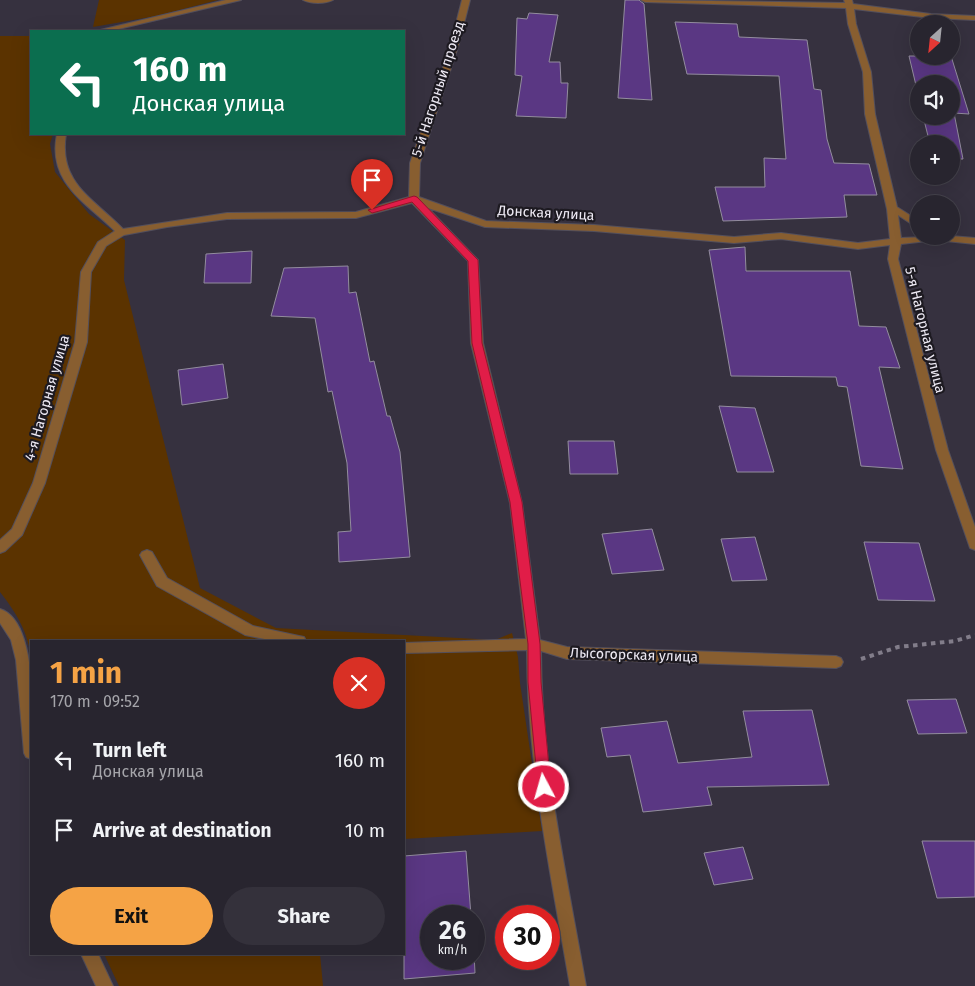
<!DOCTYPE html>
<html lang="en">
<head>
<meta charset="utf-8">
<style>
  body { margin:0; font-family:"Fira Sans",sans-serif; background:#34313b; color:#f1f3f6; height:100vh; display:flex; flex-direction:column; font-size:19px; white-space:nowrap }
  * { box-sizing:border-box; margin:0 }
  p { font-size:16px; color:#a5a5aa }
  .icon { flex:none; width:28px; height:28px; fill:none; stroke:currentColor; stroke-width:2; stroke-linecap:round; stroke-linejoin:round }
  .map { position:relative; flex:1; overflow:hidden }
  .panel { position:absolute; left:30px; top:640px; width:375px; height:315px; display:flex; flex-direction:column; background:#28252f; border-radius:0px; box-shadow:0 5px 20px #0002,0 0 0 1px #44424b }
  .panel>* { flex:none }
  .banner { position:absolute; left:30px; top:30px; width:375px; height:105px; border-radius:0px; box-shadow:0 5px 20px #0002,0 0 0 1px #44424b; background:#0b6e4f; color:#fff; overflow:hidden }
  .needle { width:32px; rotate:207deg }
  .fabs { position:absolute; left:910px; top:15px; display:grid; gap:10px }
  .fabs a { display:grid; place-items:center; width:50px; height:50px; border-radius:50%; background:#28252f; box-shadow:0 5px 20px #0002,0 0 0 1px #44424b; font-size:25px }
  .speed { position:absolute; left:420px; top:905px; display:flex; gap:10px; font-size:25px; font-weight:700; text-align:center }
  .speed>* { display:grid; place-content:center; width:65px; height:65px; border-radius:50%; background:#28252f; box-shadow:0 5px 20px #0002,0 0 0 1px #44424b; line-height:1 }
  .speed small { font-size:12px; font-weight:400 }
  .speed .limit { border:8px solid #d22; background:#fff; color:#111 }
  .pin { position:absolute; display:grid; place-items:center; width:42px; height:42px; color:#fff; margin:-51px -21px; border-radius:50% 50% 50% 0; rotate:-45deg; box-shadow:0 0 5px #0007 }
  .pin .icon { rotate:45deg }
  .me { position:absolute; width:55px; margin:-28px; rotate:354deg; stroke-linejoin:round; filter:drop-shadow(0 0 4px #0008) }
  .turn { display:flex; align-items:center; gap:18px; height:105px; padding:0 20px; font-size:22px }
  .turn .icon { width:65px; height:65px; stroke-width:2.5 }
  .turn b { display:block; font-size:35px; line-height:42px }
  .round { display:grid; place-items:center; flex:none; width:52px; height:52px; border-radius:26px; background:#34313b }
  .headline { display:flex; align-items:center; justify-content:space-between; height:85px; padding:0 20px }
  h1 { font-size:30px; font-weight:700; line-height:38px; color:#f5a345 }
  .action { display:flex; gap:10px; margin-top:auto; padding:10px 20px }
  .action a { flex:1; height:58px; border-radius:30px; background:#f5a345; color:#111; font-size:20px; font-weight:700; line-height:58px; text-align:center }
  .action a+a { background:#34313b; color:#f1f3f6 }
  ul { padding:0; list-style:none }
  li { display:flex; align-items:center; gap:15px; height:70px; padding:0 20px }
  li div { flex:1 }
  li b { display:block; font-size:19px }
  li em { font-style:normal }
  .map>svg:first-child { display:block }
  .green { fill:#5b3300 }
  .building { fill:#5a3783; stroke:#938d9e }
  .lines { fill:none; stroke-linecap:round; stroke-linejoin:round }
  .minor-casing { stroke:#534f5c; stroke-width:2 }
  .path { stroke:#827d8a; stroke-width:4; stroke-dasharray:4.5 4.5; stroke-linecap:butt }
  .minor { fill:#885e30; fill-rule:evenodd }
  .route { fill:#e11d48; stroke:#92132f }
  .labels { text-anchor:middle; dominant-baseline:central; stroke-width:4.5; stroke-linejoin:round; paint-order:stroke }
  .street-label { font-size:14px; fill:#eeeaf4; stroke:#1d1a21 }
</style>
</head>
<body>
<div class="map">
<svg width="975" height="986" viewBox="0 0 975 986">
  <rect width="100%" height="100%" fill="#36313f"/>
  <!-- green -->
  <g class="green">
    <polygon points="99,0 218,0 156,16 93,27"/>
    <path d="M0,36H31V134H53L50,144L55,172L89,214L125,240L124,280L200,588L276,628L495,640L512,633L518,657L520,683L542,831L404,839V641H31V654C25,627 17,614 0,592Z"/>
    <polygon points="104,954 320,954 323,986 119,986"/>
  </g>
  <!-- building -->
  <g class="building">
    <polygon points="625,0 639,0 644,4 652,100 618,98"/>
    <polygon points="529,13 558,15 549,62 560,62 561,83 568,83 566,118 516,116 522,76 515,75 517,18 527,19"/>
    <polygon points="675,22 737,24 739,37 807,40 814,89 821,90 827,139 834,163 869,164 877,195 844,195 847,217 723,221 715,187 765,187 764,158 786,159 779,76 687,74"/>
    <polygon points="909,56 951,56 969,114 954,113 963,159 951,159 951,144 930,144 923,116 951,116 951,84 919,84 919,98"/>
    <polygon points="745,247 746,271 850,271 859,326 886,327 900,368 879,367 903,469 861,466 847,387 838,386 836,377 731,376 709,250"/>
    <polygon points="252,251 251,283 204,283 206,254"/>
    <polygon points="348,266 349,293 356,292 370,362 374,361 387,416 390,416 400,452 410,557 339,562 338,532 351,531 347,463 332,391 328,392 315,318 271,316 284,268"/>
    <polygon points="223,364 228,398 182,405 178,370"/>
    <polygon points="719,406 755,408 774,472 737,472"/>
    <polygon points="568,441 614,441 618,474 570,474"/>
    <polygon points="652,529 664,570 612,574 602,534"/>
    <polygon points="755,537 767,580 732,581 721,539"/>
    <polygon points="864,542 919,543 935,601 878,600"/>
    <polygon points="956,699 967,733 918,734 907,700"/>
    <polygon points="812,710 829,785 707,787 712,805 643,812 630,755 607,757 601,728 667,721 678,763 752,757 743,711"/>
    <polygon points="922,841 975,841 975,897 937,898"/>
    <polygon points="743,847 753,879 714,885 704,853"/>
    <polygon points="466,851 471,916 431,916 431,959 474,959 474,953 475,973 404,979 404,856"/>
  </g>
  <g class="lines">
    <!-- minor casing -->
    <g class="minor-casing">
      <g id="minor">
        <polygon points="226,0 241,0 110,31 96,31"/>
        <path d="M303,0H333C326,4 310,4 303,0Z"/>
        <path d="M462,0H470L458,47L420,163L419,197L486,221L594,225L734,237L781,233L858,243L890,239L887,209L865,114L863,72L848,24L846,8L645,2L641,0L845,3L844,0H852L853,4L931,14L975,16V20L931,18L854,9L856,24L871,72L875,114L897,207L919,221V229L898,215L901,238L951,236L975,238V244L936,240L901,244L898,259L948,450L975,527V550L970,548L969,545L936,450L888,259L890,245L858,249L781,239L734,243L594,231L485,227L428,208L478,260L483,343L522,503L540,640L567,647L836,656L841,658L843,662L841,666L836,668L567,659L541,651C541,764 567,876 586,986H570C551,875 527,763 527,650L404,653V643L526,639L510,503L471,343L468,261L412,203L356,218L227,219L167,227L124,235L106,246L91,272L87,342L45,483L22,535L5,551L0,553V540L12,529L33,483L75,342L81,272L98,242L115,231C85,202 47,182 57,134H66C58,183 93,198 123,229L227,213L356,212L409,197L410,163L450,47Z"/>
        <polygon points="147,550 152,552 167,578 253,626 299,636 304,637 306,641 274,641 245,635 157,586 140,555 142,552"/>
        <path d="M0,609C39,621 33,726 31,759L26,757L24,753L16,660L11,640L0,623Z"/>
        <polygon points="81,954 98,954 113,986 96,986"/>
      </g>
    </g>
    <!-- path -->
    <polyline class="path" points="861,659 898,647 955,641 975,635"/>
    <!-- minor -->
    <use href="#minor" class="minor"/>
  </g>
  <!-- route -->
  <polygon class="route" points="414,196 417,197 478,260 482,343 522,502 540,644 541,682 551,787 549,791 544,793 540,791 538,787 528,682 528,644 510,502 472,343 468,261 412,202 372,213 368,210"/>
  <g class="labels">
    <!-- street labels -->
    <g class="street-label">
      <text transform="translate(438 89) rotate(-72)">5-й Нагорный проезд</text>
      <text transform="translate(546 213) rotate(3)">Донская улица</text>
      <text transform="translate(925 330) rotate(76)">5-я Нагорная улица</text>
      <text transform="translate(47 398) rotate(-74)">4-я Нагорная улица</text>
      <text transform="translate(634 655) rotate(2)">Лысогорская улица</text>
    </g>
  </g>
</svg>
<div class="fabs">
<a><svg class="needle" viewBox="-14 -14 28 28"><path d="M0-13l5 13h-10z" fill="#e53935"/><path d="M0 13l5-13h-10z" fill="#a5a5aa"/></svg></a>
<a><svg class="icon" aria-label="sound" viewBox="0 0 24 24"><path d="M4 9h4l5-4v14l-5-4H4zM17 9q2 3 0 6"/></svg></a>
<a>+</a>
<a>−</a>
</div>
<div class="speed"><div>26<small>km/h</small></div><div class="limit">30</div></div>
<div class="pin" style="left:372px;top:210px;background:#d93025"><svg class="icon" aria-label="arrive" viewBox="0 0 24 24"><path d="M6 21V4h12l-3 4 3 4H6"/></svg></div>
<svg class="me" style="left:544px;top:787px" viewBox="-20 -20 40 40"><circle r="17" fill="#e11d48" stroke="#fff" stroke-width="3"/><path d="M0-11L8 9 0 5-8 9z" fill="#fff"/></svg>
<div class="banner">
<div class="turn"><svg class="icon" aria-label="left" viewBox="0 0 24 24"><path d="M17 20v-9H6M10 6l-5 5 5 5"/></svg><div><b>160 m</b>Донская улица</div></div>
</div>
<section class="panel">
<div class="headline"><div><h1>1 min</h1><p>170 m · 09:52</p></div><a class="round" style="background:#d93025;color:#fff"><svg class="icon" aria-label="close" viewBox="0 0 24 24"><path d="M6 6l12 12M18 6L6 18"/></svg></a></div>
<ul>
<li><svg class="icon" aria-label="left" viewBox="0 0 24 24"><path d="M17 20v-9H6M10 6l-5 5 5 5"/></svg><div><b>Turn left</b><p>Донская улица</p></div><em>160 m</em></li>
<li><svg class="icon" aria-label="arrive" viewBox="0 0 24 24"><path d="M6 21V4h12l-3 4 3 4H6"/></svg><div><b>Arrive at destination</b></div><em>10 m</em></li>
</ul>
<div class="action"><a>Exit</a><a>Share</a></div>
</section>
</div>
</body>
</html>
